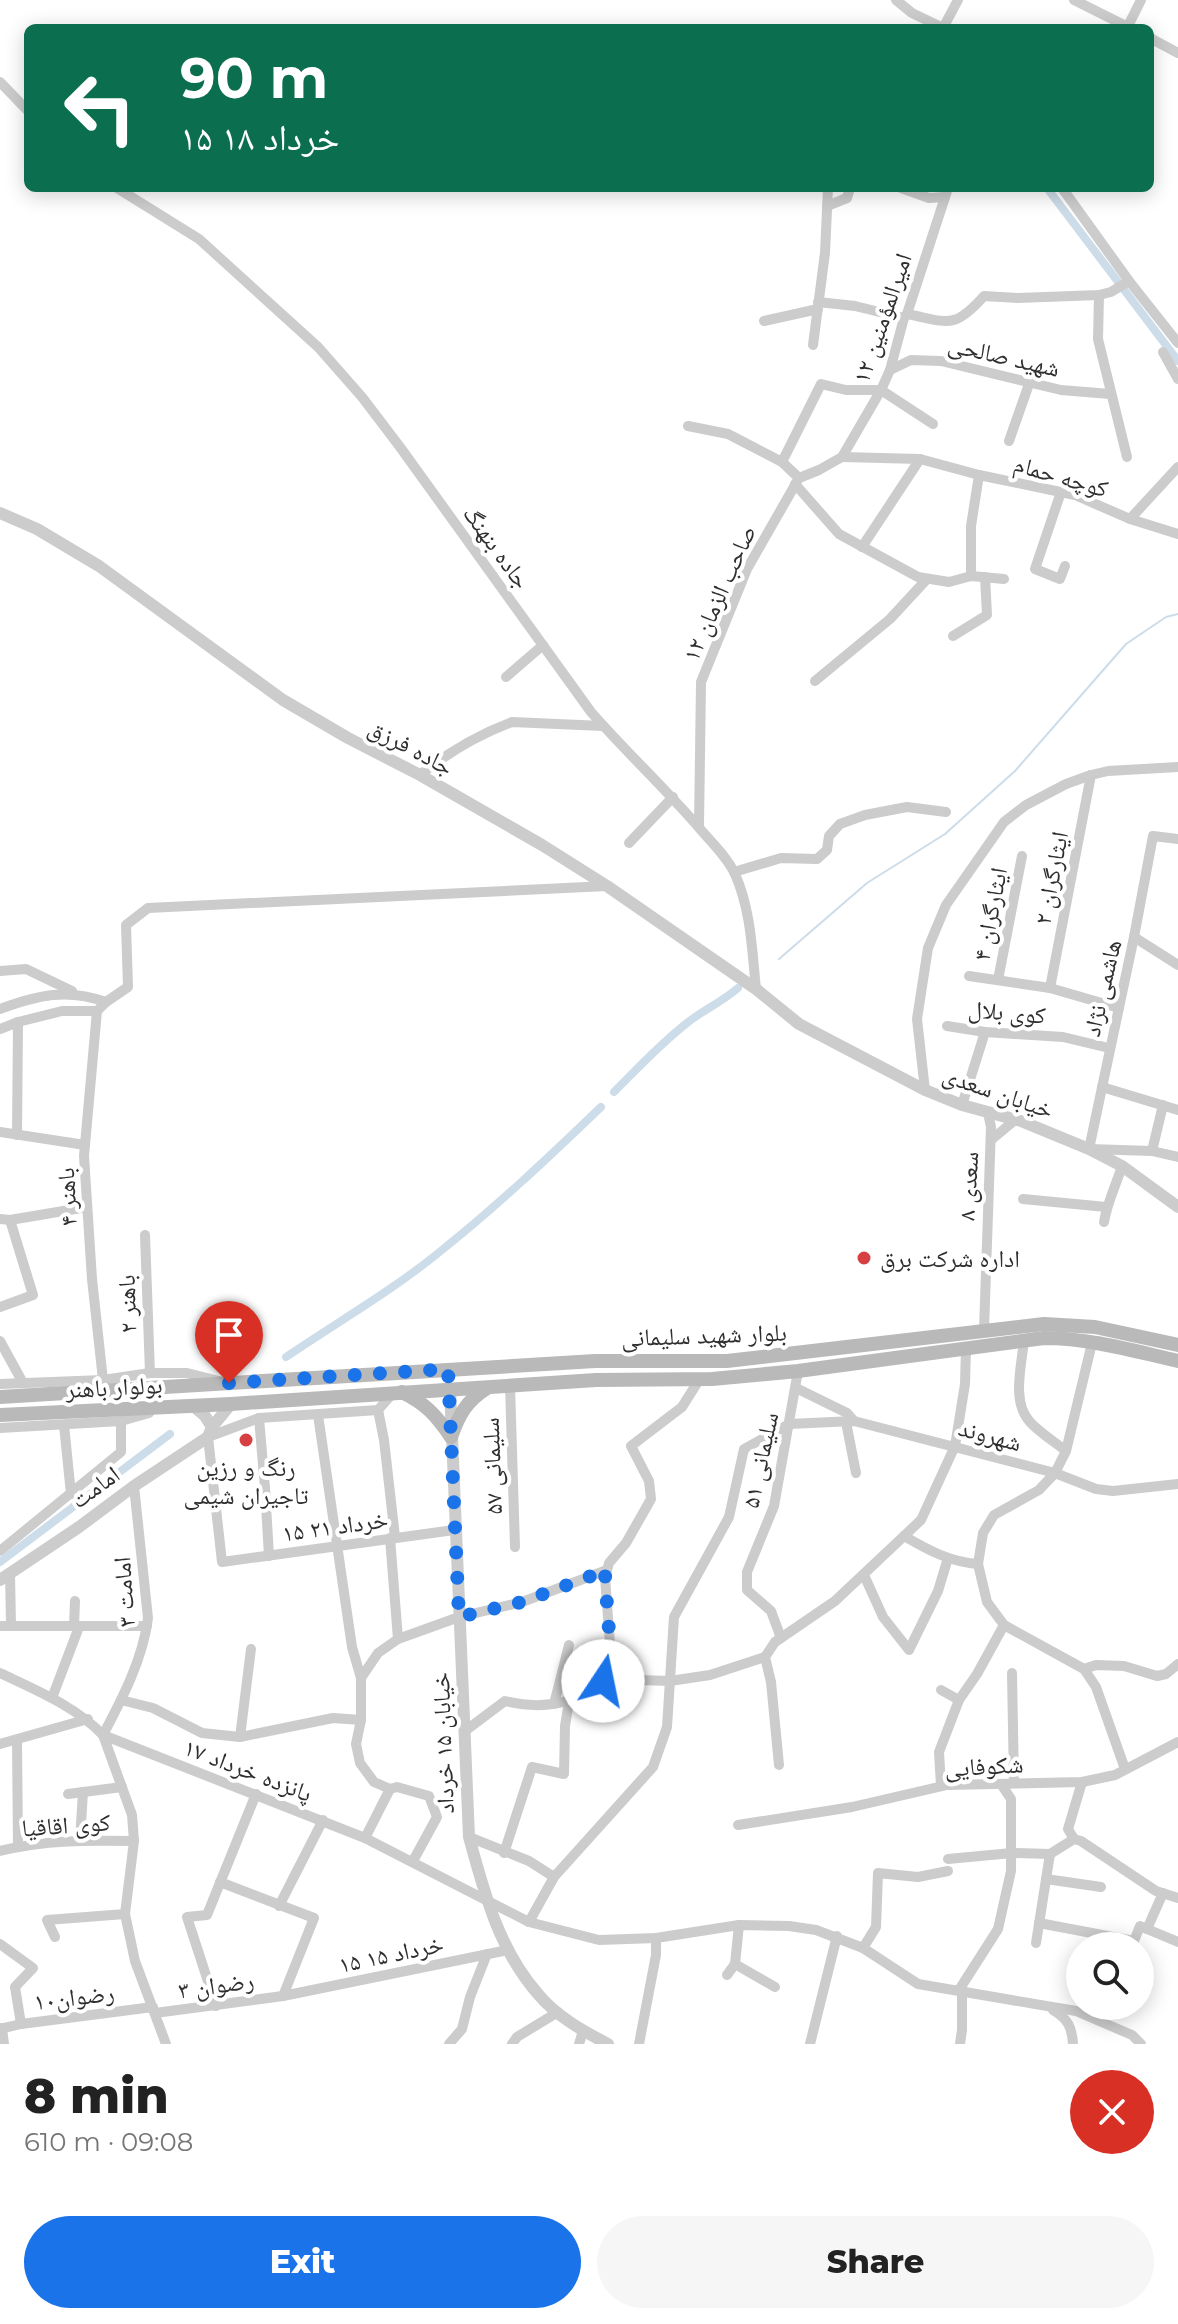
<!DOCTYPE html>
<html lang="en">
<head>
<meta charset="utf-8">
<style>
  body { margin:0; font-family:Montserrat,"Noto Naskh Arabic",sans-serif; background:#f6f6f6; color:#222; height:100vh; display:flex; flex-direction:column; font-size:30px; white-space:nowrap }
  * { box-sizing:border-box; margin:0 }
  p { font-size:26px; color:#767676 }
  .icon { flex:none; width:44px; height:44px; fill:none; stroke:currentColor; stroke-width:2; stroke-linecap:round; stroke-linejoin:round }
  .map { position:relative; height:2044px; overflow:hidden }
  .details { display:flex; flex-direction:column; background:#fff; flex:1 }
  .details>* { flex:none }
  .top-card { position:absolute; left:24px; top:24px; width:1130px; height:168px; border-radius:12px; box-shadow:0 4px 20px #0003; background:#0b6e4f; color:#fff; overflow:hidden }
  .tools { position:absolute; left:1066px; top:1932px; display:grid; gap:16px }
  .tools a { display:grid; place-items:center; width:88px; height:88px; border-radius:50%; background:#fff; box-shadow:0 4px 20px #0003; font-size:40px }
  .pin { position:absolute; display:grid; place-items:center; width:68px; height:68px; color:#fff; margin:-82px -34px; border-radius:50% 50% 50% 0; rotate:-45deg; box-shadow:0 0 8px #0007 }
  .pin .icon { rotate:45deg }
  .me { position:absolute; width:88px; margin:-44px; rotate:11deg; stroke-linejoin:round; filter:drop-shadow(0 0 6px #0008) }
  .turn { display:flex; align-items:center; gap:28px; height:168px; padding:0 24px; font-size:36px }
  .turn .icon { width:104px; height:104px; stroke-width:2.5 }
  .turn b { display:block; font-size:56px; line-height:68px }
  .round { display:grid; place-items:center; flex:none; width:84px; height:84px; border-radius:42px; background:#f6f6f6 }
  .head { display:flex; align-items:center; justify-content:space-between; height:136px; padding:0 24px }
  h1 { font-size:48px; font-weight:800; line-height:60px }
  .action { display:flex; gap:16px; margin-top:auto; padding:16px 24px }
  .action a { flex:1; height:92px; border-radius:48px; background:#1a73e8; color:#fff; font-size:32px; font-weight:800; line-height:92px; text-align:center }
  .action a+a { background:#f6f6f6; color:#222 }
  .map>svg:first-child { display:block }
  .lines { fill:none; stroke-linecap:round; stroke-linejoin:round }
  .stream { stroke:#ccdce9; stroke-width:2 }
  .canal { stroke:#ccdce9; stroke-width:8 }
  .minor { stroke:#ccc; stroke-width:10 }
  .tertiary { stroke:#ccc; stroke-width:12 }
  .secondary { stroke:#b9b9b9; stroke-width:14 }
  .route { stroke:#1a73e8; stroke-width:14; stroke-dasharray:0 25.2 }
  .poi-dot { fill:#d74043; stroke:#fff; stroke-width:3 }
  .labels { text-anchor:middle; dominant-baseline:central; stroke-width:8; stroke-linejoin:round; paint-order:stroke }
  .street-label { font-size:24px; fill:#2f2f2f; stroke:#fff }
  .poi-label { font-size:24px; fill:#2f2f2f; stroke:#fff; text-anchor:start }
</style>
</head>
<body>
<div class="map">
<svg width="1178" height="2044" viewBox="0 0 1178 2044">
  <rect width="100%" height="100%" fill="#fff"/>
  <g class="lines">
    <!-- stream -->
    <polyline class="stream" points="779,959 867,883 945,834 1015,771 1126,644 1166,617 1178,614"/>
    <!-- canal -->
    <g class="canal">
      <polyline points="1047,188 1178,361"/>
      <path d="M614,1092C638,1068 660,1044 687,1023C703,1010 722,1002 738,988"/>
      <path d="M286,1357C336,1323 390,1292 437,1254C495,1208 548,1158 601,1107"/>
      <polyline points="0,1562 170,1434"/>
    </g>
    <!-- minor -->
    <g class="minor">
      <polyline points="896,0 912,13 943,28"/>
      <polyline points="1074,0 1130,28"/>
      <polyline points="943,28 958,0"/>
      <polyline points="1127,28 1141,0"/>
      <polyline points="1150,38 1178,53"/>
      <polyline points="0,82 28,111"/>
      <path d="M117,188L199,239L318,347L362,397L400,447L591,712C627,753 666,789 701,830C713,844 727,857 735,874C751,910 752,950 756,989"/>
      <polyline points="901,188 929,198 945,197"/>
      <polyline points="1062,188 1129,281 1178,343"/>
      <polyline points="827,206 847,198 850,188"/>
      <polyline points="1099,295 1098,339 1127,457"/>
      <polyline points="818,302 855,306 904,318"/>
      <path d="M907,314C948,322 954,330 984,296L1018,298L1099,295L1111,292L1129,281"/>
      <polyline points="764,321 818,309"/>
      <polyline points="813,345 825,253 828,188"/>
      <polyline points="1163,352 1178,379"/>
      <polyline points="890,370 911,360 941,361 1061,390 1110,394"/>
      <polyline points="688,426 728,434 782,462 799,478"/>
      <polyline points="1009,441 1029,384"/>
      <polyline points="842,457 920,459 979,475 1075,495 1130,519 1178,534"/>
      <polyline points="782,462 821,384 846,390 881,390 933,424"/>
      <polyline points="799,478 819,470 842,457 881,390 890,370 904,318 907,314 948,188"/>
      <polyline points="795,484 839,534 918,577 949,582 971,576 1004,579"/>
      <polyline points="1061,492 1035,569 1060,579 1065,566"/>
      <polyline points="1130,519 1178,467"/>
      <polyline points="862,547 920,459"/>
      <polyline points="971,576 971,526 979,475"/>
      <polyline points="953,636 987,615 985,577"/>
      <polyline points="506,677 543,645"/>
      <polyline points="815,681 890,619 927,579"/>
      <path d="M420,775C446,754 480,734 512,722L603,726"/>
      <polyline points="699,827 701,682 747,569 799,478"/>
      <polyline points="1178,839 1153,836 1134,937 1089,1149 1152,1151 1178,1157"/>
      <polyline points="629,843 673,797"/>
      <polyline points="734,872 781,858 817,859 827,850 829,836 840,824 865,815 907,807 946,812"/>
      <polyline points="1134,937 1178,965"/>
      <polyline points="0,971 26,969 72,991"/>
      <polyline points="969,976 1050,988 1119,1008"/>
      <polyline points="998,980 1022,856"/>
      <polyline points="1050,988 1091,775"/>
      <path d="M0,1009C38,995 67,988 106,1002"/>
      <polyline points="97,1011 106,1002 128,987 126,925 148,908 607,886"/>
      <polyline points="97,1011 84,1156 92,1279 103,1380"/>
      <polyline points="947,1026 985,1032 1063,1037 1109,1048"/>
      <polyline points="0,1029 18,1022 62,1011 97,1011"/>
      <polyline points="1102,1087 1178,1110"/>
      <polyline points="925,1090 917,1019 928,948 946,905 1004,822 1026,805 1066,784 1091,775 1108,771 1178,767"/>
      <polyline points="962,1105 985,1032"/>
      <polyline points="0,1132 85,1145"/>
      <polyline points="17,1135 18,1022"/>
      <polyline points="991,1140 1015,1120"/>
      <polyline points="1152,1151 1163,1105"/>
      <polyline points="1023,1199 1106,1207"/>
      <polyline points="0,1219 10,1220 87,1207"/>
      <path d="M1104,1222C1107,1203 1116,1185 1122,1166"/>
      <polyline points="145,1235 150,1373"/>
      <polyline points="0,1307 33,1295 10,1220"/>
      <polyline points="984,1330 991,1127 988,1113"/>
      <path d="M1024,1340C1022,1364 1011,1402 1030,1422C1040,1433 1055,1442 1066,1451"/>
      <polyline points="0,1341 23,1383"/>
      <polyline points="1092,1343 1066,1451 1055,1473 1039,1490 994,1515 983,1533 978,1564 987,1602 1004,1625 1084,1669 1096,1687 1125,1769"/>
      <polyline points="0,1384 103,1380 150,1373 187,1373 219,1381"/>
      <polyline points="510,1385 515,1547"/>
      <polyline points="796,1388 847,1413 854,1421"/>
      <polyline points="393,1393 378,1410 259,1418 208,1437 222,1562 454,1530"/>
      <polyline points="378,1410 384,1440 395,1537"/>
      <polyline points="318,1415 352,1647 361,1678"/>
      <polyline points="259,1418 265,1488 269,1556"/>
      <polyline points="846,1422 856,1473"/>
      <polyline points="64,1425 71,1494"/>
      <polyline points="0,1428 121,1421 149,1413"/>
      <path d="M134,1486L148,1618C143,1659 122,1699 103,1735L132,1815L134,1841L125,1914L135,1961L166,2044"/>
      <path d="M904,1536C928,1550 950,1562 978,1564"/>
      <polyline points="390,1538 398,1639"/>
      <polyline points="0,1551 121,1452 121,1421"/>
      <polyline points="10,1574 11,1626"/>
      <polyline points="864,1575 883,1617 909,1650 938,1591 948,1558"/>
      <polyline points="0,1626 147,1626"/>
      <polyline points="74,1626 75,1601"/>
      <polyline points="781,1638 771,1611 747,1590 747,1572 774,1506 798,1371"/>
      <polyline points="765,1657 771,1682 779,1765"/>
      <polyline points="1084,1669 1096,1665 1124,1666 1157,1676 1166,1674 1178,1664"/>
      <path d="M0,1673C36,1690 75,1706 103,1735L365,1838L529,1922L599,1940L656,1938L739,1925L789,1926L816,1930L863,1948L918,1984L1076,2011L1132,2035L1141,2044"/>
      <polyline points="1012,1673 1014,1783"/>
      <polyline points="603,1681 610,1644 605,1577 609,1563 626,1543 651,1499 649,1481 631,1446 682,1407 699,1380"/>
      <polyline points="941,1690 959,1700"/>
      <polyline points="52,1698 79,1627"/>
      <polyline points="121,1700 153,1708 202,1733 240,1737 333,1718 361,1720"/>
      <polyline points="554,1704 569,1645"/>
      <path d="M465,1731L505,1701C533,1708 561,1707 587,1692C595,1688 600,1681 609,1679L670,1681L710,1675L765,1657L775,1642L835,1601L921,1520L955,1446L965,1384L966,1348"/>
      <polyline points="240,1737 251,1649"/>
      <polyline points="17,1740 18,1847"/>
      <polyline points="0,1744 88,1719"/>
      <polyline points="941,1786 939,1752 959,1700 977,1674 1004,1625"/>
      <polyline points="68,1794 122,1787"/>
      <polyline points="738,1825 852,1807 947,1785 1082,1782 1115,1775 1178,1742"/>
      <polyline points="469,1837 529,1861 554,1877"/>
      <polyline points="365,1838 390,1789"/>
      <polyline points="1074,1839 1068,1829 1082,1782"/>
      <polyline points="80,1840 83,1792"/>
      <path d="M0,1851C45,1840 89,1840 134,1841"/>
      <polyline points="504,1853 532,1767 564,1774 565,1726 569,1702"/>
      <polyline points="948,1859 1012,1853 1050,1854 1074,1839 1081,1841 1156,1891 1178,1898"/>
      <polyline points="413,1861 437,1817 429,1796 397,1787 390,1789 374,1782 360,1763 356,1744 361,1720 361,1678 378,1653 398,1639 459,1617 522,1602 607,1570"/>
      <polyline points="1046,1879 1101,1887"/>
      <polyline points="220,1882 314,1918 283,1996"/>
      <polyline points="279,1906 323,1820"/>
      <polyline points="529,1922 554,1877 653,1767 667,1727 674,1617 729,1517 744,1449 789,1424 854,1421 1055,1473 1096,1489 1113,1491 1178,1484"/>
      <polyline points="1039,1923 1134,1941"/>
      <polyline points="1147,1929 1178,1942"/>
      <polyline points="55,1937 47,1920 125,1914"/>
      <polyline points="1036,1943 1050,1854"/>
      <polyline points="0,1944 33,1968 15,1987 21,2024"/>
      <polyline points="1132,1946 1140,1926 1147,1929 1163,1893"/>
      <polyline points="863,1948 876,1927 878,1873 918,1877 948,1871"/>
      <polyline points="735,1964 775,1987"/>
      <polyline points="727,1975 735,1964 739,1925"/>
      <polyline points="959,1990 998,1929 1011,1871 1011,1799 1001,1784"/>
      <polyline points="216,2006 187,1917 207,1915 256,1794"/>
      <path d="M1053,2010C1068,2019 1072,2027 1073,2044"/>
      <polyline points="155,2013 283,1996 508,1950"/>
      <polyline points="1102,2021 1108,2006"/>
      <polyline points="2,2028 4,2044"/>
      <polyline points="0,2029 21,2024 153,2007"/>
      <polyline points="449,2044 462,2029 470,1997 487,1954"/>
      <polyline points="512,2044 517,2037 558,2012"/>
      <polyline points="579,2044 583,2031"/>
      <polyline points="639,2044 656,1955 656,1938"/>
      <polyline points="810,2044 837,1936"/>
      <polyline points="960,2044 962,2030 962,1992"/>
    </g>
    <!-- tertiary -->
    <g class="tertiary">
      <polyline points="0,513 37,529 99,566 283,700 348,738 420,775 542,845 607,886 756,989 799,1024 925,1090 962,1105 1021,1121 1089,1149 1122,1166 1178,1207"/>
      <path d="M450,1389L469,1837C484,1892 499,1950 538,1994C556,2016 583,2031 608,2044"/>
      <polyline points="192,1405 205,1416 212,1427 231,1404"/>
      <polyline points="0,1580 79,1527 134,1486 208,1437 212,1427"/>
    </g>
    <!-- secondary -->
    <g class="secondary">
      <path d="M402,1392C426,1404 436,1415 451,1437"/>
      <polyline points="0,1397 595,1361 727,1361 1044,1324 1095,1327 1178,1345"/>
      <path d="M0,1415L231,1404L596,1380L712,1379L798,1371L1044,1338C1089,1338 1134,1351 1178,1361"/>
      <path d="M451,1437C459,1415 466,1401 487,1388"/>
    </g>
  </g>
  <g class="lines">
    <!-- route -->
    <polyline class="route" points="229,1383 448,1369 459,1617 522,1602 607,1570 605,1577 610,1644 603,1681"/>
  </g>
  <!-- markers -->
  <g class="poi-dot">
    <circle cx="864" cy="1258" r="8"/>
    <circle cx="246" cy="1440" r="8"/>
  </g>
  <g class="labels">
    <!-- street labels -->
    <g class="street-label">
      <text transform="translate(882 318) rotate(-71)">امیرالمؤمنین ۱۲</text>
      <text transform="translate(1004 356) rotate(13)">شهید صالحی</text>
      <text transform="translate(1061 476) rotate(16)">کوچه حمام</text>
      <text transform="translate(497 547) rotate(54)">جاده بنهنگ</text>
      <text transform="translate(719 593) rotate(-66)">صاحب الزمان ۱۲</text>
      <text transform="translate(411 747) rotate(28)">جاده فرزق</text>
      <text transform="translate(1051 878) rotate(-79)">ایثارگران ۲</text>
      <text transform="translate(990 914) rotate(-79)">ایثارگران ۴</text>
      <text transform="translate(1102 988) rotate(-77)">هاشمی نژاد</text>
      <text transform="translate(1007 1012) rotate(5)">کوی بلال</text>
      <text transform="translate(998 1092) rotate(19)">خیابان سعدی</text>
      <text transform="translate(968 1186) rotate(-87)">سعدی ۸</text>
      <text transform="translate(67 1197) rotate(-93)">باهنر ۴</text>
      <text transform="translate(127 1304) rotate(-92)">باهنر ۲</text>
      <text transform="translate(704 1335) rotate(-2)">بلوار شهید سلیمانی</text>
      <text transform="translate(114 1387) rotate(-3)">بولوار باهنر</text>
      <text transform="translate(990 1435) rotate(15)">شهروند</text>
      <text transform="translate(760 1460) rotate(-78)">سلیمانی ۵۱</text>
      <text transform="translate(492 1466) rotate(-92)">سلیمانی ۵۷</text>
      <text transform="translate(95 1487) rotate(-36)">امامت</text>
      <text transform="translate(335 1526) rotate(-8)">۱۵ خرداد ۲١</text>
      <text transform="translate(124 1592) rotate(-94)">امامت ۳</text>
      <text transform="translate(443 1743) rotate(-92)">خیابان ۱۵ خرداد</text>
      <text transform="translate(984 1766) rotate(-3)">شکوفایی</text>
      <text transform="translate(248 1770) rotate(21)">پانزده خرداد ۱۷</text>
      <text transform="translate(66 1825) rotate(-4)">کوی اقاقیا</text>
      <text transform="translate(391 1954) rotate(-12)">۱۵ خرداد ۱۵</text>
      <text transform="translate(216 1985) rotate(-8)">رضوان ۳</text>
      <text transform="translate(74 1997) rotate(-7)">رضوان۱۰</text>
    </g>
    <!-- poi labels -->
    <g class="poi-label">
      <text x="880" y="1258">اداره شرکت برق</text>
      <text x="246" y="1467" text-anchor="middle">رنگ و رزین<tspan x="246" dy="28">تاجیران شیمی</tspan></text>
    </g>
  </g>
</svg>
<div class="tools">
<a><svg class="icon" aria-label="search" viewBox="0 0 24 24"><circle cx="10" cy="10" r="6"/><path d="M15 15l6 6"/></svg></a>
</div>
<div class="pin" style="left:229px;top:1383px;background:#d93025"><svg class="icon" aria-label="arrive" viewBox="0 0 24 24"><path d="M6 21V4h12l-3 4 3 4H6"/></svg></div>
<svg class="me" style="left:603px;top:1681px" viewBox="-20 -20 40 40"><circle r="19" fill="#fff"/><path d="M0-13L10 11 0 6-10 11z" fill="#1a73e8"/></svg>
<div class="top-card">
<div class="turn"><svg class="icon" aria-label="left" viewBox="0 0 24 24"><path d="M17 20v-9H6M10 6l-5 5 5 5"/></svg><div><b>90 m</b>۱۵ خرداد ۱۸</div></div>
</div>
</div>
<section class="details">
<div class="head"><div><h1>8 min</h1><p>610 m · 09:08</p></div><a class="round" style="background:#d93025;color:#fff"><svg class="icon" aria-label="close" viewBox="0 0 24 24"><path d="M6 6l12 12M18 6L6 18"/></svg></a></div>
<div class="action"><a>Exit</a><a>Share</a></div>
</section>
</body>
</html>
